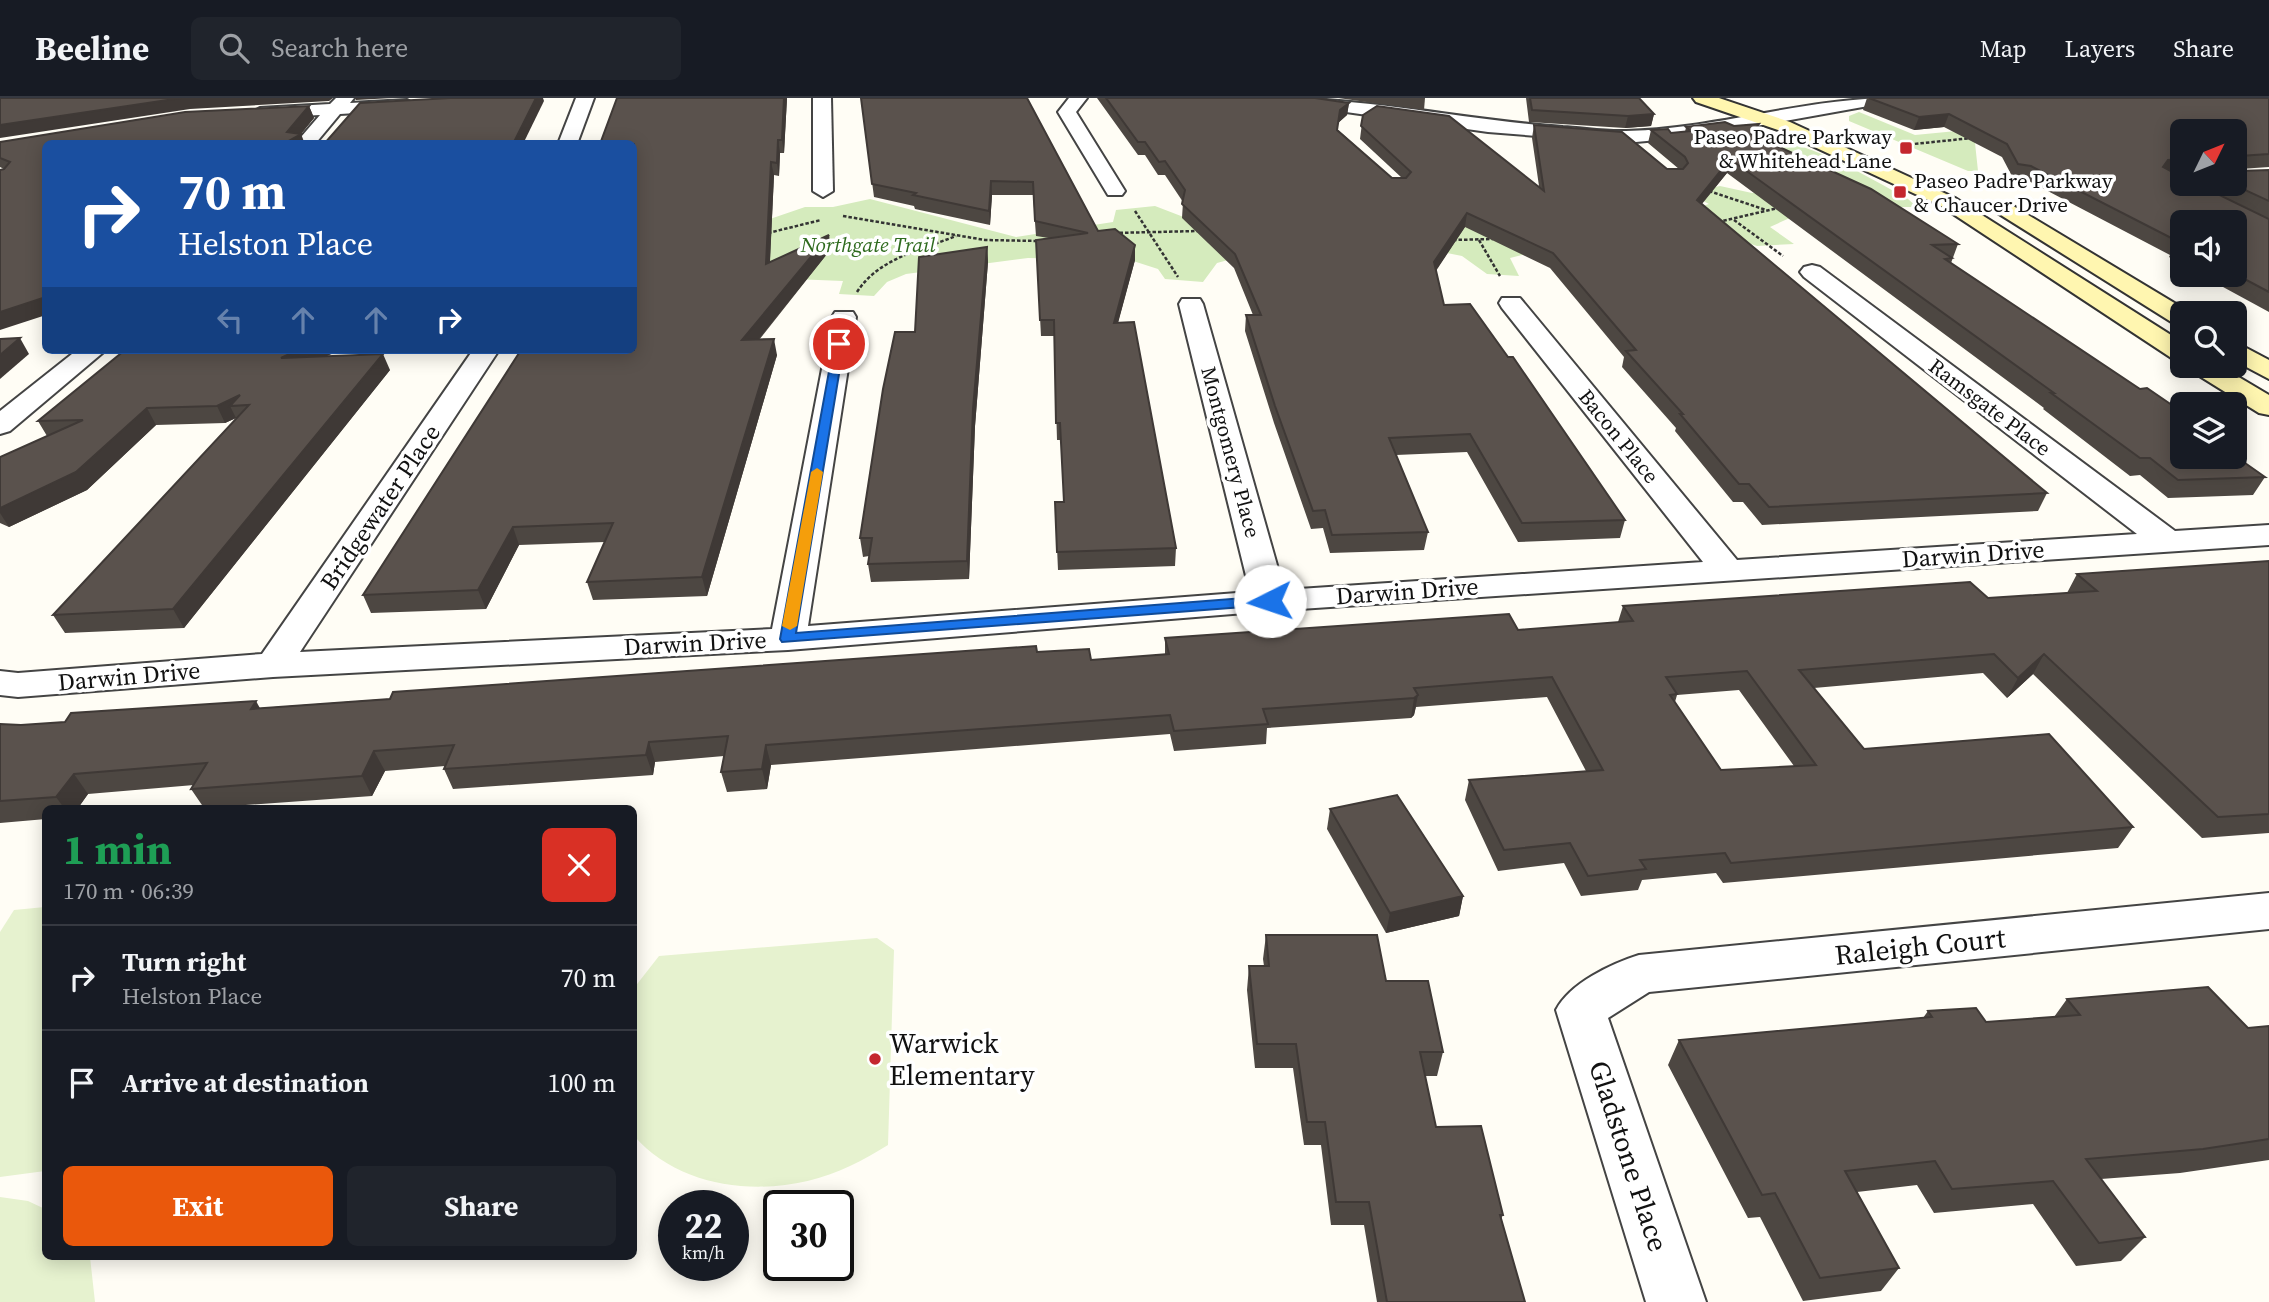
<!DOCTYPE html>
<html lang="en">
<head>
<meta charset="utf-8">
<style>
  body { margin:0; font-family:"Source Serif 4",serif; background:#20242c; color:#f1f3f6; height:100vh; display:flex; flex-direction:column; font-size:26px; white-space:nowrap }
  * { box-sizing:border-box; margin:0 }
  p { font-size:23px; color:#9ea1a6 }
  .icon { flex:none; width:38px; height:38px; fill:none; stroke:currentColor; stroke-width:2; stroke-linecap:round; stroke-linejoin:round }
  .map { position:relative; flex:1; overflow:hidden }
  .side { position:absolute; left:42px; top:707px; width:595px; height:455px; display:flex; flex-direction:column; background:#171b24; border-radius:10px; box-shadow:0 4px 18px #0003 }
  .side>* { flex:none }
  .guide { position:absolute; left:42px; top:42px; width:595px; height:214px; border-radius:10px; box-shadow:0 4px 18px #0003; background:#1a4fa0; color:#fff; overflow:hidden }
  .needle { width:46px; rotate:47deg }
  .buttons { position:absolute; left:2170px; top:21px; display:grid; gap:14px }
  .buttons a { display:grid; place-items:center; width:77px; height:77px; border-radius:10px; background:#171b24; box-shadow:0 4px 18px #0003; font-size:35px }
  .speed { position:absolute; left:658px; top:1092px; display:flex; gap:14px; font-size:35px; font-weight:700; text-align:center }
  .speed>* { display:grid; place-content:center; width:91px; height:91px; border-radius:50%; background:#171b24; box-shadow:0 4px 18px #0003; line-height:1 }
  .speed small { font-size:18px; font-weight:400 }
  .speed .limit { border:4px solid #111; border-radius:10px; background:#fff; color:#111 }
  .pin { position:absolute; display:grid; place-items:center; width:60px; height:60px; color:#fff; margin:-30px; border:4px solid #fff; border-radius:50%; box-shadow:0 2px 7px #0007 }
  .me { position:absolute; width:77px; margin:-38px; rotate:266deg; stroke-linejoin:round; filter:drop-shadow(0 0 5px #0008) }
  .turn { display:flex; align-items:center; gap:24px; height:147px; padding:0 21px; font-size:32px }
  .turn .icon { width:91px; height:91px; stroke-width:2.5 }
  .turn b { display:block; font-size:49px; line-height:60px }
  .lanes { display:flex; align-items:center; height:66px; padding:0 21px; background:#0003; justify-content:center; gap:35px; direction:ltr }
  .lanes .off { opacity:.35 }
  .round { display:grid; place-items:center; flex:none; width:74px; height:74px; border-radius:10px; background:#20242c }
  .summary { display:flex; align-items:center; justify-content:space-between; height:119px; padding:0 21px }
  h1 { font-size:42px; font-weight:700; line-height:52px; color:#1e9e55 }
  .cta { display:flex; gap:14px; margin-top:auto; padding:14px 21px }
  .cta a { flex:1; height:80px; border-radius:10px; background:#ea580c; color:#fff; font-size:28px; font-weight:700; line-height:80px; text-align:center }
  .cta a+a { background:#20242c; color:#f1f3f6 }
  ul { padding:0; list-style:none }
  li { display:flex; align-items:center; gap:21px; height:105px; padding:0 21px; border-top:2px solid #363941 }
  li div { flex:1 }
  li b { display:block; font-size:26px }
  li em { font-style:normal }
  header { display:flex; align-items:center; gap:42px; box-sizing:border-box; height:98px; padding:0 35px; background:#171b24; border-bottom:2px solid #363941 }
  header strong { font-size:33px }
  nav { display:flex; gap:38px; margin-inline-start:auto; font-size:24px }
  .search { width:490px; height:63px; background:#20242c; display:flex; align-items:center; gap:18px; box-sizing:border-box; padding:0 24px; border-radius:10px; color:#9ea1a6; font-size:26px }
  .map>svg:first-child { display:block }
  .green { fill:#d5ebbd }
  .pitch { fill:#e6f2cf }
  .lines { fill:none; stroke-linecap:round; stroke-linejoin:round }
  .street-casing { stroke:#444; stroke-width:4 }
  .secondary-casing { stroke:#333; stroke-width:4 }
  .path { stroke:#333; stroke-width:2.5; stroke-dasharray:3.5 2; stroke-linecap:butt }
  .street { fill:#fff; fill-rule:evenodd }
  .secondary { fill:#fff6b0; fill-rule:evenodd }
  .wall { fill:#4d4742; fill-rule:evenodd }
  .shaded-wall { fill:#3f3936 }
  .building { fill:#5a524d; stroke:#3f3936; stroke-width:2; fill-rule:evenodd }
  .route { fill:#1a73e8; stroke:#114b97; stroke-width:2 }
  .slow { fill:#f59e0b }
  .poi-dot { fill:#c4262e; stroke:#fff; stroke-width:2.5 }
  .labels { text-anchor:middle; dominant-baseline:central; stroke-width:7; stroke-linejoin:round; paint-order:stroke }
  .far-poi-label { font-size:21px; fill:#111; stroke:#fff; text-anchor:end }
  .far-park-label { font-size:21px; font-style:italic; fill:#2f6b1f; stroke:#fff }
  .far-street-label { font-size:21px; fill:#111; stroke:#fff }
  .street-label { font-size:24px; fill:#111; stroke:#fff }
  .near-street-label { font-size:28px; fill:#111; stroke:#fff }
  .near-poi-label { font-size:28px; fill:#111; stroke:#fff; text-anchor:start }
</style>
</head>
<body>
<header>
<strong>Beeline</strong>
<div class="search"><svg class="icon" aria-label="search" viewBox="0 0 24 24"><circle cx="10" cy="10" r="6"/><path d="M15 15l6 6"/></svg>Search here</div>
<nav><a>Map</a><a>Layers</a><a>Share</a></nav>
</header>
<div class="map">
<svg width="2269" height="1204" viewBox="0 0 2269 1204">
  <rect width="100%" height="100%" fill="#fffdf5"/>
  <!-- green -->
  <g class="green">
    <polygon points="2175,12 1975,45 1978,73 1968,73 1849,23 1849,18 1859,14 1915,37"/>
    <path d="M1748,37C1808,42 1857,73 1908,101L1917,109H1814L1770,129L1794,146L1757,148L1739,142L1609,136L1510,160L1519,178L1487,176L1462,158L1397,145L1228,162L1217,165L1203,184L1165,181L1158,171L1130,162L1028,160L906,176L887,184L874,198L839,196L843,183L690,177L770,121L805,109H833L870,101L1016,139L1113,124L1116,112L1155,108L1207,128L1650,123L1709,106L1688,95L1720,88L1752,95L1842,85Z"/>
  </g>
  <!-- pitch -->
  <g class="pitch">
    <polygon points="45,809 45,1073 0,1079 0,834 14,812"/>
    <path d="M877,840L894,852L888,1047C876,1054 863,1062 850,1068C782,1101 686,1097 634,1038V890L659,858Z"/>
    <polygon points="0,1099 28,1103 45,1111 46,1158 90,1159 95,1204 0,1204"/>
  </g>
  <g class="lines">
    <!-- street casing -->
    <g class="street-casing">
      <g id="street">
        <polygon points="336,0 354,0 350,5 407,2 416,7 407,12 340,16 315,46 295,46 320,17 260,20 251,15 260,10 330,6"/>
        <polygon points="576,0 594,0 577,46 558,46"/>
        <polygon points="813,0 831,0 833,93 823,99 813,93"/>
        <polygon points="1069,0 1087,0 1076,14 1125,93 1122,97 1108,97 1058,14"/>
        <path d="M1273,0C1370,0 1466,22 1563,29C1584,30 1605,34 1626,33C1716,31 1804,0 1894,0L1885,5L1701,38L1625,45L1488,34L1282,5Z"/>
        <polygon points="1812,167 1820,169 2175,433 2269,427 2269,447 1270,513 788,552 273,579 18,599 0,597 0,573 18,575 262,556 473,252 499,252 300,554 772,531 832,219 835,214 853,214 856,219 808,528 1250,494 1179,206 1182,201 1200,201 1203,206 1284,492 1703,464 1502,210 1499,205 1502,200 1520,200 1737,462 2137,436 1804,179 1800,174 1804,169"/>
        <polygon points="77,252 106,252 10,333 0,336 0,313"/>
        <path d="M2269,795V831L1649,894L1608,920L1706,1204H1646L1556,912C1570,885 1611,866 1639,857Z"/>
      </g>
    </g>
    <!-- secondary casing -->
    <g class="secondary-casing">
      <g id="secondary">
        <polygon points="1693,0 1719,0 1790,24 1955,100 2182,244 2182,263 2173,261 1941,108 1778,32 1696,4"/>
        <polygon points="2003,104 2010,106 2191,215 2182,215 2182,227 2173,225 1996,114 1992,110 1996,106"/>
        <polygon points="2235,244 2269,262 2269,281 2235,263"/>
        <polygon points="2189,268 2220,268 2269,297 2269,317 2259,315 2193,274"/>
      </g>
    </g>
    <!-- path -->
    <g class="path">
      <polyline points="1904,47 1972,40"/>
      <polyline points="1709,93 1766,112"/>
      <polyline points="1135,113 1178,179"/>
      <polyline points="843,118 985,142 1039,143"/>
      <polyline points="1734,122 1783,158"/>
      <polyline points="1718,124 1778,110"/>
      <polyline points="768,135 821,122"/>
      <polyline points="1114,135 1199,133"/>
      <polyline points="1453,142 1493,141"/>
      <polyline points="1479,142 1500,178"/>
      <path d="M857,194C879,160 921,152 956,138"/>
    </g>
    <!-- street -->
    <use href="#street" class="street"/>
    <!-- secondary -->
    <use href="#secondary" class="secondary"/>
  </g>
  <!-- wall -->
  <g class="wall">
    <polygon points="617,0 787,0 784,55 780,55 779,78 774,77 770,164 831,151 759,242 777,257 707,498 593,502 587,484 605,444 519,447 486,511 371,515 363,497 634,252"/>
    <polygon points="861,0 1027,0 1098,133 1135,162 1118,224 1176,450 1175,468 1058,472 1055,404 1064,404 1061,342 1057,342 1054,238 1041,238 1036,142 1049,140 1036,138 1033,97 992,97 990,127 915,111 914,108 874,99"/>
    <polygon points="1097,0 1315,0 1349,5 1347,17 1338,25 1338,32 1392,80 1402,80 1360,41 1363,17 1539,88 1532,40 1534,27 1667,71 1679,71 1648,45 1651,32 1671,35 1685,34 1686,29 1756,38 1958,146 1951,165 2182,359 2265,379 2253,397 2168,400 2140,377 2130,378 2043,311 2044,310 1727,75 1702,106 2047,395 2038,413 1762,427 1743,404 1733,404 1675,333 1676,330 1622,269 1624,259 1550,170 1465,129 1436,172 1444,207 1625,422 1620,440 1518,444 1467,354 1396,357 1428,434 1424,452 1330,455 1323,430 1311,431 1274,325 1245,233 1246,217 1253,217 1234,170 1182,120 1183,104 1165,77 1158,77 1145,57 1138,57"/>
    <polygon points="1338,0 1425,0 1424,12"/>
    <polygon points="1526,0 1639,0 1654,16 1651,28 1625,30 1529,24"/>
    <polygon points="1867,0 2269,0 2269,69 2240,71 2240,73 2269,72 2269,121 2197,86 2235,86 2182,33 2182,73 2173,74 2269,121 2269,214 2201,177 2235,177 2235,124 2182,124 2182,167 2169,159 2170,157 2025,81 2013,80 2002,59 1944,29 1914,32 1863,12"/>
    <polygon points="309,8 314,20 301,36 46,46 4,71 0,69 0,44"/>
    <polygon points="987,149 988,164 975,328 969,481 871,484 868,466 869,458 863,459 860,440 915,234"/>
    <polygon points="326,258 390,272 184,530 65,535 53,517 236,321 236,320 225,325 156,327 87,392 9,429 0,425 0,359 47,338 38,323"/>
    <path d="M2269,463V735L2202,740L2033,576L2007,600L1983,575L1814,590L1864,651L2133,729L2118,750L1723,785L1716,775L1642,782L1638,792L1581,798L1564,765L1498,773L1465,702L1469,682L1586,673L1547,599L1416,609L1414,617L1411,620L1267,630L1266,646L1174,653L1170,636L771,667L767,691L727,694L721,674L724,658L655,664L653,677L453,691L444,671L445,668L385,673L372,698L204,710L191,691L194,687L88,696L78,710H46V721L0,725V626L21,627L260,610L1037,554L1091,562L1165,557V540L1518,532L1618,524L1623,508L1988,500L2067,495L2077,476ZM1739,592L1794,668L1721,672L1675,604L1677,597Z"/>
    <polygon points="1330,711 1463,798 1459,818 1386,835 1327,731"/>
    <polygon points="1266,837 1386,883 1443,954 1437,978 1425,978 1436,1029 1503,1117 1501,1121 1525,1204 1377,1204 1364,1127 1331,1127 1321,1047 1304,1047 1293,970 1255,970 1247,892 1249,868 1264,868 1263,861"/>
    <polygon points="2067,901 2248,930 2269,928 2269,1062 2180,1075 2101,1081 2145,1139 2121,1163 2076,1168 2033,1106 1934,1115 1917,1087 1857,1094 1899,1170 1881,1193 1803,1203 1760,1119 1748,1120 1668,967 1679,942 1923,920 1928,913 1986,924 2054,919"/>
  </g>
  <!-- shaded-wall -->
  <g class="shaded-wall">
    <polygon points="181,0 333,0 329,3 190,11 0,40 0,27"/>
    <polygon points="355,0 393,0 356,2"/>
    <polygon points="536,0 543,0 544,3 523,46 513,46"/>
    <polygon points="784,0 787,0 784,55 782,42"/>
    <polygon points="1349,5 1347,17 1338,25 1340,12"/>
    <polygon points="309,8 314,20 300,37 301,36 305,46 283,46 287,34"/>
    <polygon points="1654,16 1651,28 1625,30 1628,18"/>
    <polygon points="1949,16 1944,29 1914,32 1919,19"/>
    <polygon points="1759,26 1755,38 1751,36"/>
    <polygon points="778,42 780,55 779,78 777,65"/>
    <polygon points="1730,61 1727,75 1693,116 1697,102"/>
    <polygon points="2182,61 2182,73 2162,75 2163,69 2168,62"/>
    <polygon points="771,64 774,77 769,181 766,166"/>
    <polygon points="991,83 992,97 990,127 989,113"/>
    <polygon points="1467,115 1465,129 1432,179 1434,164"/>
    <polygon points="829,137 831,151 745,258 742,242"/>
    <polygon points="1135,147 1135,162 1114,240 1114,225"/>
    <polygon points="987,149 988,164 975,328 969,481 967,463 973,311"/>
    <polygon points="46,199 46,217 0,232 0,214"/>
    <polygon points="20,240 29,256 0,281 0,257"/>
    <polygon points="774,241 777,257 707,498 702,479"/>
    <polygon points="298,252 340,252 289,276 281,260"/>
    <polygon points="383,256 390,272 184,530 173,511"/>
    <polygon points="240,297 230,308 236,320 225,325 217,308"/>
    <polygon points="147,310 156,327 87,392 9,429 0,415 0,410"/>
    <polygon points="513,429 519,447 486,511 478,492"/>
    <polygon points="2044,556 2033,576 2007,600 2018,580"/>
    <polygon points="1418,597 1414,617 1411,620 1414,600"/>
    <polygon points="256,603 267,623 251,611"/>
    <polygon points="649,644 655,664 653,677 646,657"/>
    <polygon points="766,647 771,667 767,691 762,671"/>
    <polygon points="374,653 385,673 372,698 362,678"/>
    <polygon points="74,676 88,696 78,710 64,710 56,699"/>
    <polygon points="1463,798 1459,818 1386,835 1390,815"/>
  </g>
  <!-- building -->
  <g class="building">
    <polygon points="0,0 181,0 0,27"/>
    <polygon points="450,0 536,0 513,46 324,46 360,5"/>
    <polygon points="617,0 784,0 782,42 778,42 777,65 771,64 766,166 829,137 742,242 774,241 702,479 587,484 613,425 513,429 478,492 363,497 521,252 634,252 634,46 600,46"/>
    <polygon points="861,0 1027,0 1098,133 1115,131 1135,147 1114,225 1134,224 1176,450 1057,454 1055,404 1064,404 1060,325 1056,325 1054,222 1040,222 1036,142 1088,135 1035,123 1033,84 991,83 989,113 913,97 916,95 872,86"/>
    <polygon points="1106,0 1315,0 1349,5 1340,12 1337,32 1392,80 1406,80 1411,74 1361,28 1363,17 1377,8 1449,18 1544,93 1534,27 1622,34 1667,71 1683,71 1688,65 1685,59 1651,32 1668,31 1671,35 1691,33 1686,29 1725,24 1734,28 1759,26 1751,36 1871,91 1958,146 1932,147 1952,160 1945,161 2140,291 2147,290 2182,314 2182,359 2235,358 2265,379 2178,382 2150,360 2140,360 2051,295 2054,295 1730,61 1697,102 2047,395 1769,409 1749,386 1739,386 1680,316 1683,316 1626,253 1636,252 1553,155 1467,115 1434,164 1444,207 1470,206 1508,259 1513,259 1625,422 1522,425 1470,336 1389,340 1428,434 1332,437 1325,412 1313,413 1275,308 1246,217 1261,217 1235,156 1182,106 1185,92 1165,63 1159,64 1145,44 1138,44"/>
    <polygon points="1530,0 1639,0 1654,16 1628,18 1532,12"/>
    <polygon points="1869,0 2269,0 2269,56 2240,58 2240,73 2269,72 2269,103 2232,86 2235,86 2235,33 2182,33 2182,61 2168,62 2163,69 2182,79 2182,86 2197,86 2269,121 2269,194 2235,176 2235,124 2182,124 2182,148 2176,145 2181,145 2031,68 2018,66 2007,46 1949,16 1919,19"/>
    <polygon points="309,8 287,34 301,36 283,46 46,46 46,199 0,214 0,72 4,71 10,64 0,60 0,44 185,14"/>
    <polygon points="987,149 973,311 967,463 868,466 872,440 860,440 883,291 895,234 915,234 919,159"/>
    <polygon points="20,240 0,257 0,241"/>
    <polygon points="125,252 298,252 281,260 383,256 173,511 53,517 249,307 230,308 240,297 217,308 147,310 76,374 0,410 0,359 83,322 38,323"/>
    <path d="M2269,463V716L2218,719L2044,556L2018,580L1994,556L1799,572L1864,651L2049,636L2133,729L1731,765L1725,755L1640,762L1646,771L1588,778L1570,745L1504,752L1469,682L1603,672L1552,579L1414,590L1418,597L1414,600L1263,611L1268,626L1174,633L1170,617L766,647L762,671L721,674L728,638L649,644L646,657L444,671L454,647L374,653L362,678L191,691L207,665L74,676L56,699L0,703V626L21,627L65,624L71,615L256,603L251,611L390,601L393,594L1036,548L1037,554L1089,551L1091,562L1169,556L1165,540L1509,516L1518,532L1633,523L1623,508L1970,484L1988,500L2097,493L2077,476ZM1747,573L1816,667L1721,672L1670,597L1677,596L1666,579Z"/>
    <polygon points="1397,697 1463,798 1390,815 1330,711"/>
    <polygon points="1266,837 1377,837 1386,883 1428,883 1443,954 1420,954 1436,1029 1481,1028 1503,1117 1500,1117 1525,1204 1387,1204 1369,1104 1336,1104 1325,1024 1307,1024 1296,946 1257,946 1249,868 1269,868"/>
    <polygon points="2208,889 2248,930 2269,928 2269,1041 2203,1051 2086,1061 2145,1139 2099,1145 2053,1083 1952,1091 1935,1063 1845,1073 1899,1170 1820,1180 1775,1095 1762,1097 1679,942 1932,919 1928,913 1976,910 1986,924 2080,917 2067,901"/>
  </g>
  <!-- route -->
  <polygon class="route" points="839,243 844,246 796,535 1270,498 1278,503 1270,507 782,544 780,541 834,246"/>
  <!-- slow -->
  <polygon class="slow" points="817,370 823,374 797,528 790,532 782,528 811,374"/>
  <!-- markers -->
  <g class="poi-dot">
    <rect x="1899" y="43" width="14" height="14" rx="3.5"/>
    <rect x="1893" y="87" width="14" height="14" rx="3.5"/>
    <circle cx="875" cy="961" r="7"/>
  </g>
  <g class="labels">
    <!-- far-poi labels -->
    <g class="far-poi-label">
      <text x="1892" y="38">Paseo Padre Parkway<tspan x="1892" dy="24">&amp; Whitehead Lane</tspan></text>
      <text x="1914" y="82" text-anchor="start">Paseo Padre Parkway<tspan x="1914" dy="24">&amp; Chaucer Drive</tspan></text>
    </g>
    <!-- far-park labels -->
    <g class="far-park-label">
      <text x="868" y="146">Northgate Trail</text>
    </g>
    <!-- far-street labels -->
    <g class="far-street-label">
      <text transform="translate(1990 309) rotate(37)">Ramsgate Place</text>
      <text transform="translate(1619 338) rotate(51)">Bacon Place</text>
      <text transform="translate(1231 354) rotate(75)">Montgomery Place</text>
    </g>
    <!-- street labels -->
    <g class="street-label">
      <text transform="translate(380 409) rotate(-56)">Bridgewater Place</text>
      <text transform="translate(1973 456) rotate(-4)">Darwin Drive</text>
      <text transform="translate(1407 493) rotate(-4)">Darwin Drive</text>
      <text transform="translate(695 545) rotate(-3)">Darwin Drive</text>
      <text transform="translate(129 578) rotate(-5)">Darwin Drive</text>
    </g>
    <!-- near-street labels -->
    <g class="near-street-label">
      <text transform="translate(1920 848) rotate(-6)">Raleigh Court</text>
      <text transform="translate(1629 1058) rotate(72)">Gladstone Place</text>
    </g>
    <!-- near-poi labels -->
    <g class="near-poi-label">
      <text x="889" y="945">Warwick<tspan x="889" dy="32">Elementary</tspan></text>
    </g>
  </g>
</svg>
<div class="buttons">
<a><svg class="needle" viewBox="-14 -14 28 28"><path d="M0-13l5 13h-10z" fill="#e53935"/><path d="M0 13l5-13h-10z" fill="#9ea1a6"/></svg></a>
<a><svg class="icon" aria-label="sound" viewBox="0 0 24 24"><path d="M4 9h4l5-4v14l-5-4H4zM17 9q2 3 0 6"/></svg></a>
<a><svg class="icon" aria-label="search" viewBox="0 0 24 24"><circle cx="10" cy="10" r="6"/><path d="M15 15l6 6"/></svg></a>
<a><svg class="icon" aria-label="layers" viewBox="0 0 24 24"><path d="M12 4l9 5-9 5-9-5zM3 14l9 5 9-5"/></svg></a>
</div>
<div class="speed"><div>22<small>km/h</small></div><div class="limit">30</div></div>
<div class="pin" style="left:839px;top:246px;background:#d93025"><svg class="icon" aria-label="arrive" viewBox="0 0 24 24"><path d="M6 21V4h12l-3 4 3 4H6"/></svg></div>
<svg class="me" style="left:1270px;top:503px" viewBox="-20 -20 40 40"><circle r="19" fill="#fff"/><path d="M0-13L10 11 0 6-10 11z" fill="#1a73e8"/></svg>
<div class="guide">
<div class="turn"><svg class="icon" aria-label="right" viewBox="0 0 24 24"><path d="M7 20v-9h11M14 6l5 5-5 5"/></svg><div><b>70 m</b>Helston Place</div></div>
<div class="lanes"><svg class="icon off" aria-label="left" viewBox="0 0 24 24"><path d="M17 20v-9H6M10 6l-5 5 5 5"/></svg><svg class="icon off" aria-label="ahead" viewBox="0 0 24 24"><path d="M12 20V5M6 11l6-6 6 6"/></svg><svg class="icon off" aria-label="ahead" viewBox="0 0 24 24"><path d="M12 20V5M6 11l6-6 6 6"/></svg><svg class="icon" aria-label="right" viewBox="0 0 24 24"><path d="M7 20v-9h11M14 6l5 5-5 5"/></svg></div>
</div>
<section class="side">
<div class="summary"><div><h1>1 min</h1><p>170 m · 06:39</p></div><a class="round" style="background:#d93025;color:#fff"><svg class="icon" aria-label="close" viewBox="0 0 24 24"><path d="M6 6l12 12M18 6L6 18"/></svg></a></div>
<ul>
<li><svg class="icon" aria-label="right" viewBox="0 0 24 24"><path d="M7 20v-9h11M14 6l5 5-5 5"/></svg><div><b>Turn right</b><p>Helston Place</p></div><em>70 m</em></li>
<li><svg class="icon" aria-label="arrive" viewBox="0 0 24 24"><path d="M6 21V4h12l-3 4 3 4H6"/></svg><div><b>Arrive at destination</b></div><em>100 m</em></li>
</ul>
<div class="cta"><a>Exit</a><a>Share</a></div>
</section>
</div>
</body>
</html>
